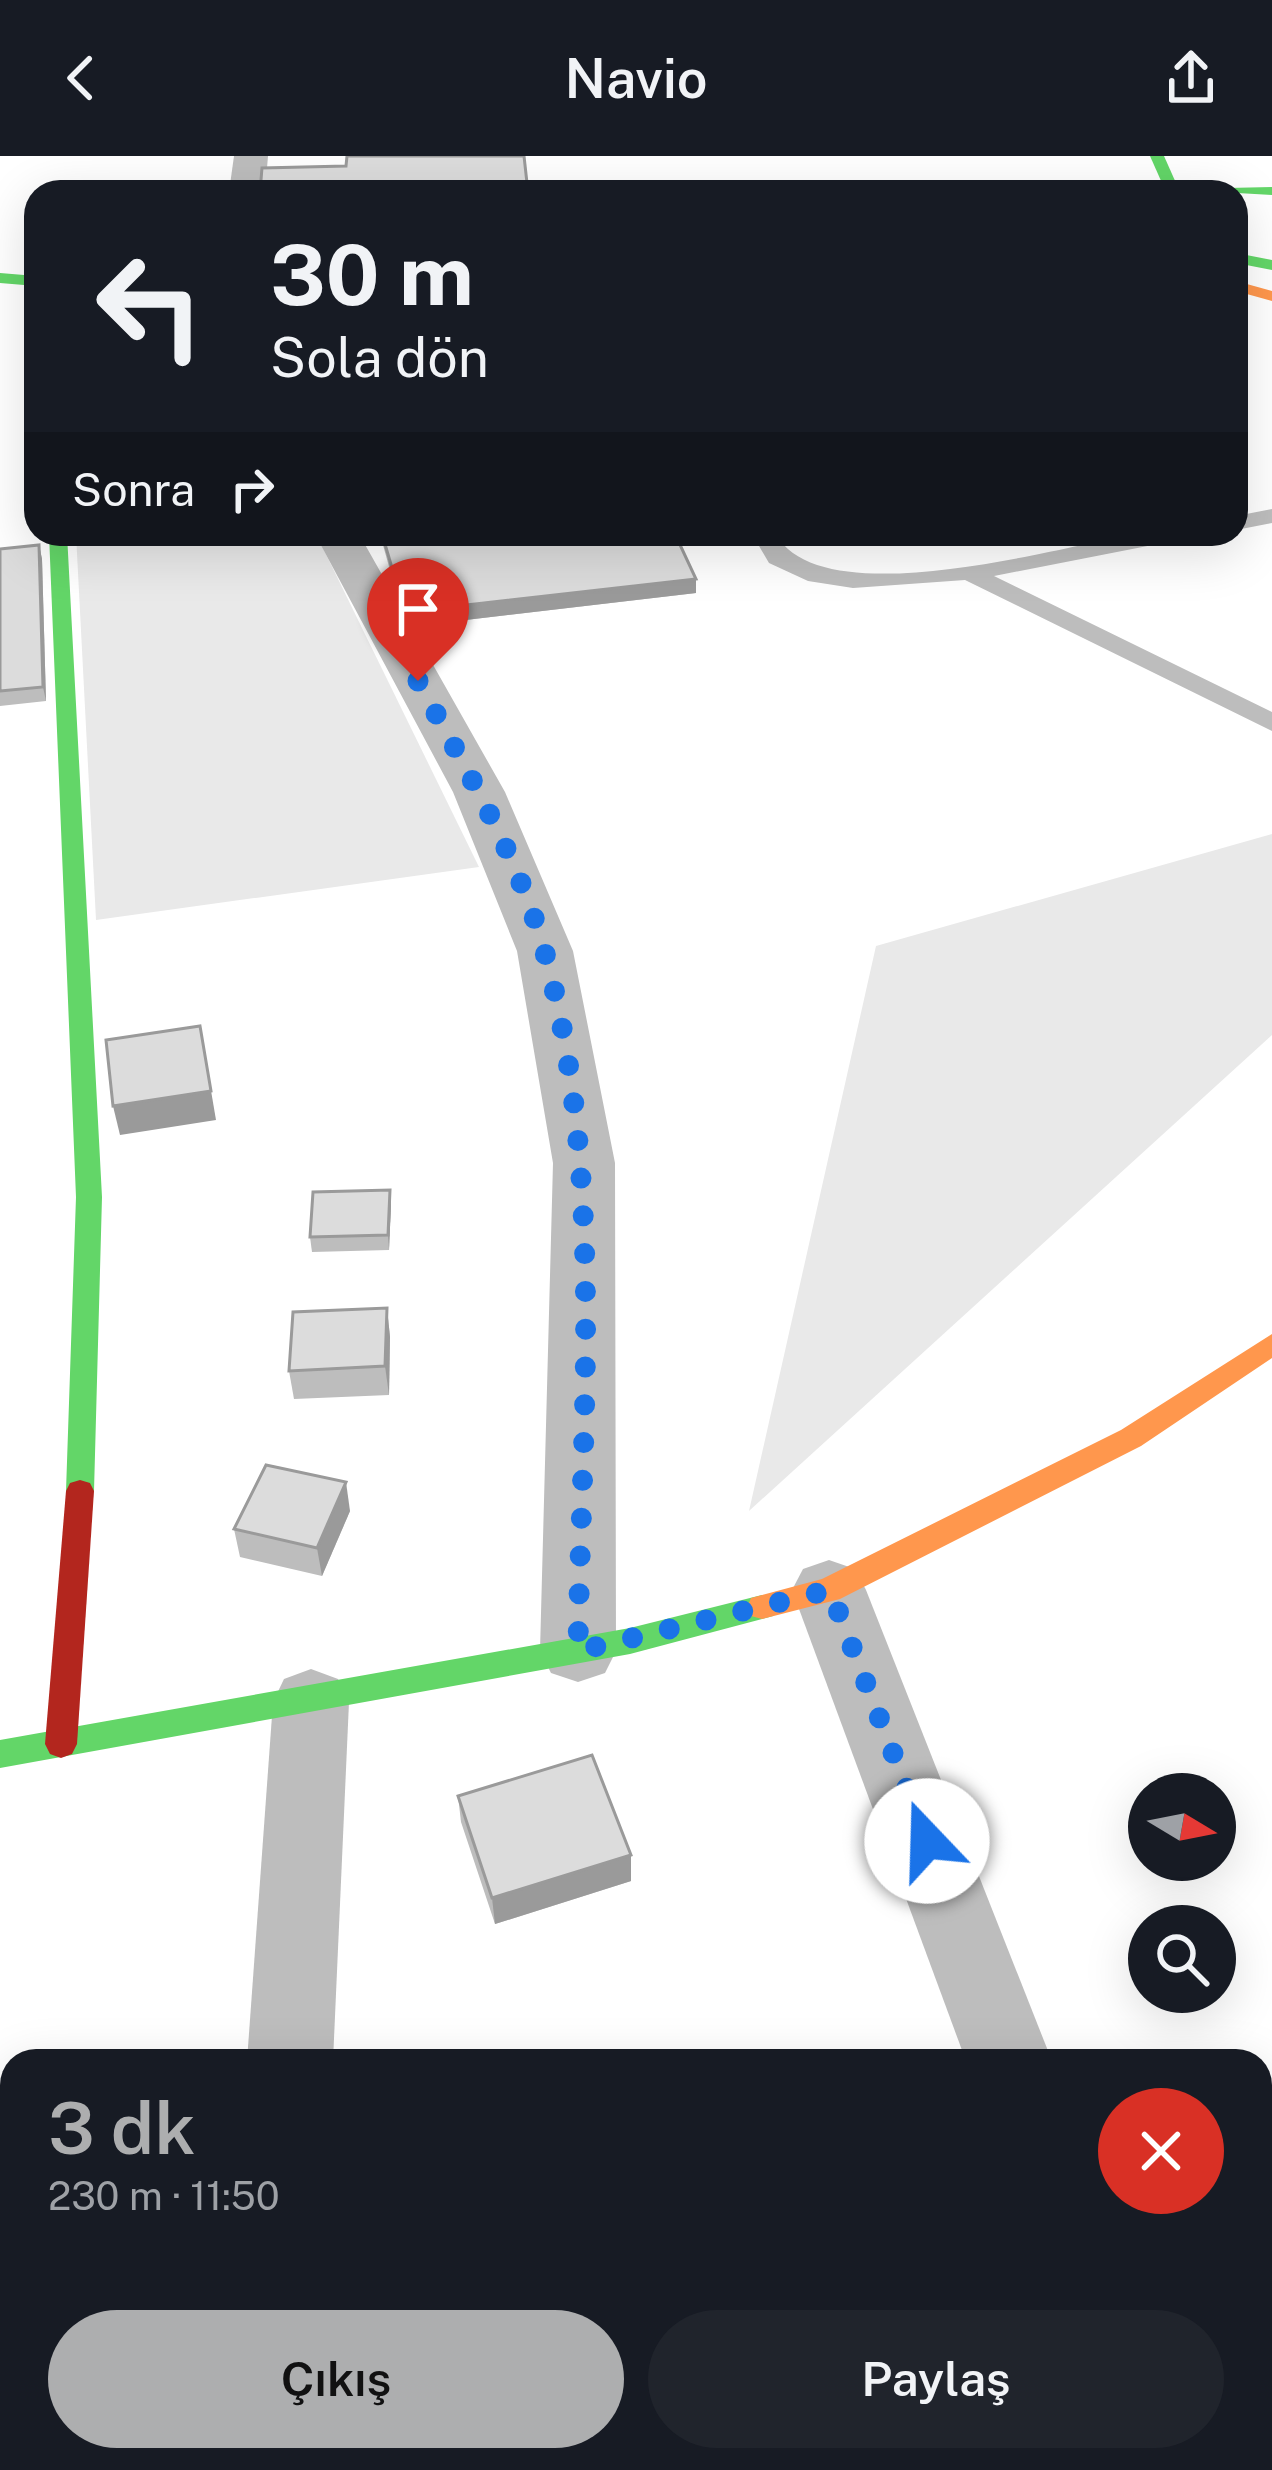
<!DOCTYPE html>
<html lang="tr">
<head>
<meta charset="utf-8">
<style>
  body { margin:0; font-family:"Public Sans",sans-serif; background:#20242c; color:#f1f3f6; height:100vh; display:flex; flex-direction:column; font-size:45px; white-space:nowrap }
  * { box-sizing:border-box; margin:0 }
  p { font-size:39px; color:#9ea1a6 }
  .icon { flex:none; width:66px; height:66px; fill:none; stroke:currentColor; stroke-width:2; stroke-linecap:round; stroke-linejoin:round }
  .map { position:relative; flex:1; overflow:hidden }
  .side { position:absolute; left:0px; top:1893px; width:1272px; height:423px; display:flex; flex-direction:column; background:#171b24; border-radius:36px 36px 0 0; box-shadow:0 12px 48px #0002 }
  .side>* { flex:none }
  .top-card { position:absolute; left:24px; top:24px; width:1224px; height:366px; border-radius:36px; box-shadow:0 12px 48px #0002; background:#171b24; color:#f1f3f6; overflow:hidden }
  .needle { width:78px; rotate:100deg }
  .fabs { position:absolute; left:1128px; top:1617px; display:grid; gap:24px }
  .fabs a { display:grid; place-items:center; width:108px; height:108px; border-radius:50%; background:#171b24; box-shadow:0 12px 48px #0002; font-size:60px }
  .pin { position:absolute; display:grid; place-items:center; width:102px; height:102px; color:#fff; margin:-123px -51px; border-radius:50% 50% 50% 0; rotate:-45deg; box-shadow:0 0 12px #0007 }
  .pin .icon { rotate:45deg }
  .me { position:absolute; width:132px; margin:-66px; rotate:339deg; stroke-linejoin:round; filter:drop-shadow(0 0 9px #0008) }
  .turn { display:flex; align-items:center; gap:42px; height:252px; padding:0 48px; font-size:54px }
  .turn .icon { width:156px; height:156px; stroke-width:2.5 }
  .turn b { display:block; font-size:84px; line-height:102px }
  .then { display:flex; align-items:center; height:114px; padding:0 48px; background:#0003; gap:24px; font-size:45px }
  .round { display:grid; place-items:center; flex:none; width:126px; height:126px; border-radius:63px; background:#20242c }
  .head { display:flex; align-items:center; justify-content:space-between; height:204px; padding:0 48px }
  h1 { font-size:72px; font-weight:600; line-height:90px; color:#adaeaf }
  .cta { display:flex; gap:24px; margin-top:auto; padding:24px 48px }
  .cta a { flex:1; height:138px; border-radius:72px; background:#adaeaf; color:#111; font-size:48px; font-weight:600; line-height:138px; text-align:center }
  .cta a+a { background:#20242c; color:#f1f3f6 }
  header { display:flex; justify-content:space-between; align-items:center; height:156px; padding:0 48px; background:#171b24; font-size:54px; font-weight:600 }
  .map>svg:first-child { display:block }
  .green { fill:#e9e9e9 }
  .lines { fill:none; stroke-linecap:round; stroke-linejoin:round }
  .lane { fill:#bdbdbd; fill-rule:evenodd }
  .street { fill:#bdbdbd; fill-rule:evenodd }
  .fast { fill:#63d668; fill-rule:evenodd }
  .slow { fill:#ff974d; fill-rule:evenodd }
  .jam { fill:#b3261e; fill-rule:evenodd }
  .wall { fill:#bdbdbd }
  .shaded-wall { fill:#9a9a9a }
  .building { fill:#dcdcdc; stroke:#9a9a9a; stroke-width:3 }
  .route { stroke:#1a73e8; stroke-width:21; stroke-dasharray:0 37.8 }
</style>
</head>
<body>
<header><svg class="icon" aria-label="back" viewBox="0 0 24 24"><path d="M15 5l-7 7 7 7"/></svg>Navio<svg class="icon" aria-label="share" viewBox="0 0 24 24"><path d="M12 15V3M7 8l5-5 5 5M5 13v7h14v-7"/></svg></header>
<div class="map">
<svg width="1272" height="2314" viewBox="0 0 1272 2314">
  <rect width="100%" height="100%" fill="#fff"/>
  <!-- green -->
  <g class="green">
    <polygon points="76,378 316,378 479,711 96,764"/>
    <polygon points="1272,678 1272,879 749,1355 876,790"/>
  </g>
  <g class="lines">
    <!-- lane -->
    <g class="lane">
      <polygon points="1272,353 1272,367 1236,374 1236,360"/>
      <path d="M752,378H776C820,459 1053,393 1130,379C1148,376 1167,378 1185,378L1173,385L994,420L1272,556V575L965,424L853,432L808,425L769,407Z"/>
    </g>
    <!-- street -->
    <g class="street">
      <polygon points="234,0 268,0 265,36 229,36"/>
      <polygon points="315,378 359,378 505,636 573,795 615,1007 616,1495 605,1517 578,1526 551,1517 540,1495 553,1007 517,795 453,636"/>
      <polygon points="829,1404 855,1413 866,1434 1052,1905 966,1905 792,1434 803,1413"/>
      <polygon points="311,1513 338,1523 349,1546 333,1905 247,1905 273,1546 284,1523"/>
      <polygon points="12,2099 12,2191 0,2195 0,2101"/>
      <polygon points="195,2304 293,2304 290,2314 192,2314"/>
      <polygon points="1075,2304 1173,2304 1174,2314 1076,2314"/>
    </g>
    <!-- fast -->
    <g class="fast">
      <polygon points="1150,0 1164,0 1180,36 1166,36"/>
      <polygon points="1272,31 1272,39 1220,36 1227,32"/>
      <polygon points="1236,97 1272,104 1272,114 1236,107"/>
      <polygon points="0,117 36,120 36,130 0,127"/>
      <polygon points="49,378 67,378 102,1041 94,1335 90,1343 70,1343 66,1335 76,1041"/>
      <polygon points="762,1439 773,1442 777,1451 773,1460 630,1498 0,1612 0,1584 630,1472"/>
    </g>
    <!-- slow -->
    <g class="slow">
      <polygon points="1236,125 1272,135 1272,145 1236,135"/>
      <polygon points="1272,1178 1272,1202 1141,1290 840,1443 762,1463 751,1460 747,1451 751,1442 822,1423 1121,1274"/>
    </g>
    <!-- jam -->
    <polygon class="jam" points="80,1324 90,1327 94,1335 77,1588 72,1598 61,1602 50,1598 45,1588 66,1335 70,1327"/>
  </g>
  <!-- wall -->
  <g class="wall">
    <polygon points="343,378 675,378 696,437 406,471 381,382 345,386"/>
    <polygon points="39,389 42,403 46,545 0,550 0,393"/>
    <polygon points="391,1049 389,1094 312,1096 310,1081"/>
    <polygon points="387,1152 390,1181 389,1239 294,1243 289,1215"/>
    <polygon points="350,1355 322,1420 240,1401 234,1373"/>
    <polygon points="458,1640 631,1699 631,1725 495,1768 461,1666"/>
  </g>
  <!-- shaded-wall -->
  <g class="shaded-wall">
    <polygon points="344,378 380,378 381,382 345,386"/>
    <polygon points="39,389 42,403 46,545 43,531"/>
    <polygon points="696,423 696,437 406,471 405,456"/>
    <polygon points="200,870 216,964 120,979 113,950"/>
    <polygon points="390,1034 391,1049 389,1094 388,1079"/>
    <polygon points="387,1152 390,1181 389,1239 385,1210"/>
    <polygon points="346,1326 350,1355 322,1420 317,1392"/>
    <polygon points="631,1699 631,1725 495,1768 492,1742"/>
    <polygon points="150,2304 164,2304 162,2314 148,2314"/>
  </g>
  <!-- building -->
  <g class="building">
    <polygon points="347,0 524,0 528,36 260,36 262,12 346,10"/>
    <polygon points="382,378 675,378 696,423 405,456"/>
    <polygon points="39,389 43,531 0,535 0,393"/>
    <polygon points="200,870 211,935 113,950 106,884"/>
    <polygon points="390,1034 388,1079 310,1081 313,1036"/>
    <polygon points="387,1152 385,1210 289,1215 293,1156"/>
    <polygon points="266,1309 346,1326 317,1392 234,1373"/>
    <polygon points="592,1599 631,1699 492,1742 458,1640"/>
    <polygon points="12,2278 12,2304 150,2304 148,2314 2,2314"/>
    <polygon points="352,2304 1068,2304 1069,2314 351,2314"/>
  </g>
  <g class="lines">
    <!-- route -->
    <path class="route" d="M418,525C465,611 519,702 545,797C606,1023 581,1264 578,1495L830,1434L927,1685"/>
  </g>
</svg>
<div class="fabs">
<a><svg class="needle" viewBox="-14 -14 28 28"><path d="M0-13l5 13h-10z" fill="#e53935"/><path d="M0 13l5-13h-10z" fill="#9ea1a6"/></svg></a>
<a><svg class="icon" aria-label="search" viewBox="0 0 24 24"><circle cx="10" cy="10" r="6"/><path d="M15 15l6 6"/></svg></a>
</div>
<div class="pin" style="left:418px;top:525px;background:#d93025"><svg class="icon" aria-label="arrive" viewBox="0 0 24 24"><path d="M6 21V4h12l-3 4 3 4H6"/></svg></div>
<svg class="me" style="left:927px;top:1685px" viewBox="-20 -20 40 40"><circle r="19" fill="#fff"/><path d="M0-13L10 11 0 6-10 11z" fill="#1a73e8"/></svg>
<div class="top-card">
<div class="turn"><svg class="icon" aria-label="left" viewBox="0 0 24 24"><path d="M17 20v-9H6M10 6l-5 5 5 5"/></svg><div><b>30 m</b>Sola dön</div></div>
<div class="then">Sonra<svg class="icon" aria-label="right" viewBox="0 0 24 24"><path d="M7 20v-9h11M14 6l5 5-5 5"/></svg></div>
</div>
<section class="side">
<div class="head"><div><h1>3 dk</h1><p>230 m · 11:50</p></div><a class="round" style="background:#d93025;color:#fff"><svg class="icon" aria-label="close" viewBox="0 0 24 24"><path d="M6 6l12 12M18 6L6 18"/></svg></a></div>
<div class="cta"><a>Çıkış</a><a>Paylaş</a></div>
</section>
</div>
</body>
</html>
